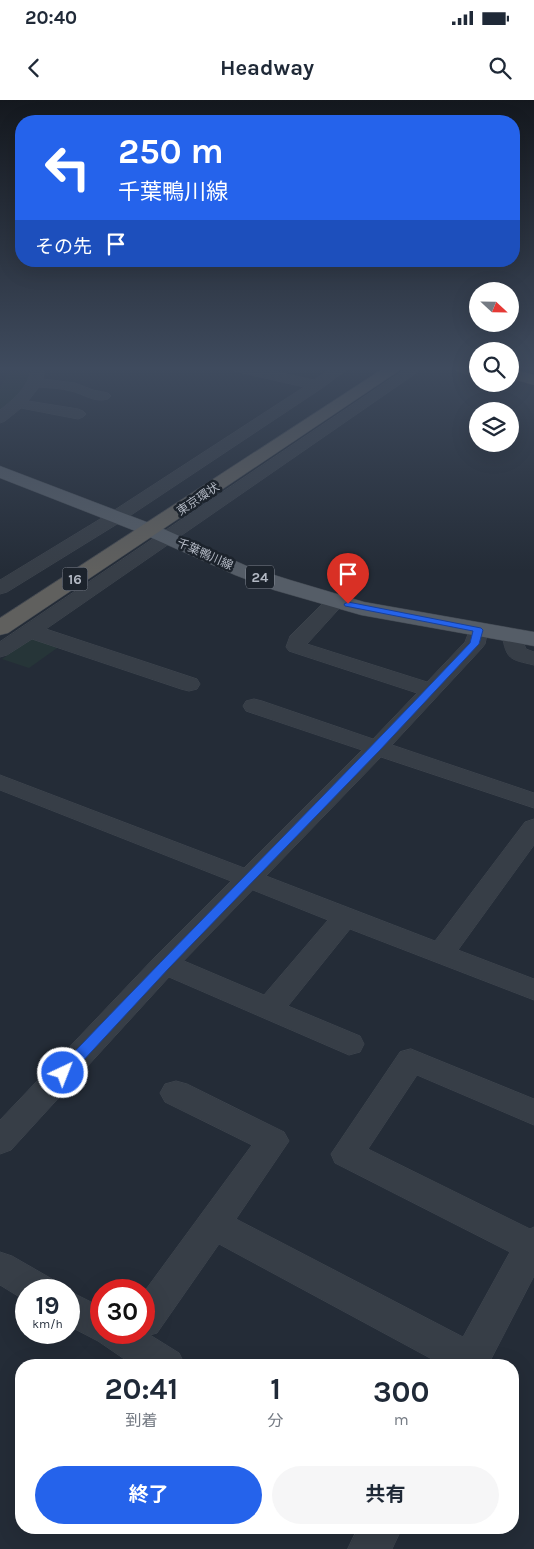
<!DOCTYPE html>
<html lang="ja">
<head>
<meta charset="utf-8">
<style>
  body { margin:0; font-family:Karla,"Noto Sans JP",sans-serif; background:#f6f6f7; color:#1f2937; height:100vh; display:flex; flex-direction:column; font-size:19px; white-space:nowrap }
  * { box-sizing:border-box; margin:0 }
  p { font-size:16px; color:#747a83 }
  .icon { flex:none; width:28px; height:28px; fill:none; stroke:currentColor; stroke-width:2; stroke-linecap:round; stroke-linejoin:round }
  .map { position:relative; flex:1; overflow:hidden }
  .side { position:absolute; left:15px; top:1259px; width:504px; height:175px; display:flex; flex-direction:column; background:#fff; border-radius:20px; box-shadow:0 5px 20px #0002 }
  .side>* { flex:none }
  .banner { position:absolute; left:15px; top:15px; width:505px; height:152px; border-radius:20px; box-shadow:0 5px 20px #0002; background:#2563eb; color:#fff; overflow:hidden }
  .needle { width:32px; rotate:112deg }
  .buttons { position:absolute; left:469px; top:182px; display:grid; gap:10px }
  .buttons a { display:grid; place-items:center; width:50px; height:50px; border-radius:50%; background:#fff; box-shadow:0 5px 20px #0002; font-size:25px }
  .speed { position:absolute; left:15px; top:1179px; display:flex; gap:10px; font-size:25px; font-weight:700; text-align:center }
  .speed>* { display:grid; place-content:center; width:65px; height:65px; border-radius:50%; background:#fff; box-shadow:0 5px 20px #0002; line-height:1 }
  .speed small { font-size:12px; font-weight:400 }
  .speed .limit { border:8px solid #d22; background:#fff; color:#111 }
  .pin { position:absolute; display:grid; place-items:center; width:42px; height:42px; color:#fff; margin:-51px -21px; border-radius:50% 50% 50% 0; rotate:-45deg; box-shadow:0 0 5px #0007 }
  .pin .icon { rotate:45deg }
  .me { position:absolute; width:55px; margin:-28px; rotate:43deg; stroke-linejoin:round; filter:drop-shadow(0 0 4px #0008) }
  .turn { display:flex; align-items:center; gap:18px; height:105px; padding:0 20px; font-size:22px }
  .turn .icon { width:65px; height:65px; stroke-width:2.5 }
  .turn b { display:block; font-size:35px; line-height:42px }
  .then { display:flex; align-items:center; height:48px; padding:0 20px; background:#0003; gap:10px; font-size:19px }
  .eta { display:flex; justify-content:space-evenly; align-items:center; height:85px; text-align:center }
  .eta b { font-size:30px; font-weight:700; line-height:35px }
  .button { display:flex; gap:10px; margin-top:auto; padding:10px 20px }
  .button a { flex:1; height:58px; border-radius:30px; background:#2563eb; color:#fff; font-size:20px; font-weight:700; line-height:58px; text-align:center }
  .button a+a { background:#f6f6f7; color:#1f2937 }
  .status { display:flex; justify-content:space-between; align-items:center; height:35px; padding:0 25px; background:#fff; direction:ltr }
  .status svg { height:14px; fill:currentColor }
  header { display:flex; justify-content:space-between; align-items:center; height:65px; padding:0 20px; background:#fff; font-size:22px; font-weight:700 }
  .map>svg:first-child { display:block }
  .green { fill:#263538 }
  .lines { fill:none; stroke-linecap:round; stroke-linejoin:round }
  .minor-casing { stroke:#404750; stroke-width:1 }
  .primary-casing { stroke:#404750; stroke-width:1 }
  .trunk-casing { stroke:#424852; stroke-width:1 }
  .minor { fill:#373e47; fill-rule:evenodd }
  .primary { fill:#555d67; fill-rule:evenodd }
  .trunk { fill:#60605e; fill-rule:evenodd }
  .route { fill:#2563eb; stroke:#184099 }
  .labels { text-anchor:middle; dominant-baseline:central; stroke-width:5; stroke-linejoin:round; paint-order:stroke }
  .far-street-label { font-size:12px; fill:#b2b8c3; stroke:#1c232c }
  .shield { fill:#1c232c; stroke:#858b96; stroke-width:1 }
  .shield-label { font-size:14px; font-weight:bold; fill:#b2b8c3 }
</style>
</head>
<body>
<div class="status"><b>20:40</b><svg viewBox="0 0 49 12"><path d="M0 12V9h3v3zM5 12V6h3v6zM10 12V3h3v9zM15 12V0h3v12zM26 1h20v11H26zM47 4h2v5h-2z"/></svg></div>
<header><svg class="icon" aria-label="back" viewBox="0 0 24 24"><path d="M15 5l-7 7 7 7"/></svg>Headway<svg class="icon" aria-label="search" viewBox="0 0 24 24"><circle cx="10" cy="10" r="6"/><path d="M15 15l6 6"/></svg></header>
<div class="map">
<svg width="534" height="1449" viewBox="0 0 534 1449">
  <rect width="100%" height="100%" fill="#242c37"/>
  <!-- green -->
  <g class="green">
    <polygon points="12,268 31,268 27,288 0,313 0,287"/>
    <polygon points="33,537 60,546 29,568 2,559"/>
  </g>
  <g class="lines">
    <!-- minor casing -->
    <g class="minor-casing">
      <g id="minor">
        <path d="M31,268H45L43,279L75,283L93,290L108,293L111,296L108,299C94,303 84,294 71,291C61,288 49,288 39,287L28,301L78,309L83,311L86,314L83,317L78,319L21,308L5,321L0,323V310C14,299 29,287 31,268Z"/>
        <polygon points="232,268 259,268 314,280 332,268 349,268 322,288 122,421 7,492 0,494 0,480 110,413 304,287 234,271"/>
        <polygon points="407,268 417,268 419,271 46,529 197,579 200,584 197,589 189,591 181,589 32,539 7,555 0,557 0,542"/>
        <path d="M336,495L343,497L346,501L307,544L427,582L465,542L471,526L478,524L485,526L488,530L485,544L482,548L392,645L534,693V708L381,657L266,776L435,841L525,722L534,719V745L458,850L534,879V900L350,829L288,906L360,936L364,944L360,952L349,955L169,877L11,1050L0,1054V1020L155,857L231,781L0,690V675L244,768L362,650L246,611L243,606L246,601L254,599L262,601L373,639L417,593L289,551L286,547L290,536L329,497ZM253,790L328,820L264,895L184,861Z"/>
        <path d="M512,529L519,531L526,549L534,552V565C509,559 507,560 502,535L505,531Z"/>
        <polygon points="411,949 534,999 534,1025 417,975 368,1049 530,1129 534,1127 534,1176 488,1265 443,1265 219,1144 157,1233 150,1235 179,1253 185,1265 133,1265 98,1241 69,1226 69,1191 101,1207 101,1232 144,1232 144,1192 252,1045 165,1002 160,993 165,984 176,981 187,984 284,1032 289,1041 236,1119 463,1237 510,1152 335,1063 331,1054 400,952"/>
        <polygon points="0,1152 12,1156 52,1179 57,1190 26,1190 26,1201 0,1185"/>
        <polygon points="358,1428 402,1428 392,1449 348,1449"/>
      </g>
    </g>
    <!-- primary casing -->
    <g class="primary-casing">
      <polygon id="primary" points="0,366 157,426 249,467 290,480 364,502 534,532 534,546 361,515 274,490 235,475 143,434 0,378"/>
    </g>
    <!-- trunk casing -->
    <g class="trunk-casing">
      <g id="trunk">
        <polygon points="384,268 403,268 8,533 0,535 0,518"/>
        <polygon points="455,268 478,268 478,278 457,271"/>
        <polygon points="510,268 534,275 534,285 510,278"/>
      </g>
    </g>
    <!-- minor -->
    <use href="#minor" class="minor"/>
    <!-- primary -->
    <use href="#primary" class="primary"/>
    <!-- trunk -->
    <use href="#trunk" class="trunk"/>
  </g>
  <!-- sky -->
  <linearGradient id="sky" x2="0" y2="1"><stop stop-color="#14181e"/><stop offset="0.57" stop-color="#3f4b5e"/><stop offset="1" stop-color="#3f4b5e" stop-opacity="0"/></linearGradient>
  <rect width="534" height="471" fill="url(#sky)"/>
  <!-- route -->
  <path class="route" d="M348,502L481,528L483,530L479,544L380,650L169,868L68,977L63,978L58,977L56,973L58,969C194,826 334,687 470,543L473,531L345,506L344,504Z"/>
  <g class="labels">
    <!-- far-street labels -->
    <g class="far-street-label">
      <text transform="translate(198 399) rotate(-34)">東京環状</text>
      <text transform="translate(205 454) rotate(24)">千葉鴨川線</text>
    </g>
    <!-- shield labels -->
    <g class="shield">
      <rect x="246" y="465.5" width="28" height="23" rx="4"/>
      <rect x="62.5" y="467.5" width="25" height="23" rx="4"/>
    </g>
    <g class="shield-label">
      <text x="260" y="477">24</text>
      <text x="75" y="479">16</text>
    </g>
  </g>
</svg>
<div class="buttons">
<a><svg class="needle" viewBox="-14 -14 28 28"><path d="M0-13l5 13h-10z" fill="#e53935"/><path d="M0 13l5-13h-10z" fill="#747a83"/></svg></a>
<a><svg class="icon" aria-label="search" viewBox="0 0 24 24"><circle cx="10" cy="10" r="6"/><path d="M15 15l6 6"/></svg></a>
<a><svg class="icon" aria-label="layers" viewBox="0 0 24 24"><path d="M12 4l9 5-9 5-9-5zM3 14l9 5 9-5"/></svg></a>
</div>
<div class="speed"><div>19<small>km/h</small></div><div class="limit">30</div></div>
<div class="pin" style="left:348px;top:504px;background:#d93025"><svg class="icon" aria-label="arrive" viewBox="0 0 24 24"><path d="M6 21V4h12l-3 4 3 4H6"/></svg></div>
<svg class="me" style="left:63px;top:973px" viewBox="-20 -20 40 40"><circle r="17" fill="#2563eb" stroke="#fff" stroke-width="3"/><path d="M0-11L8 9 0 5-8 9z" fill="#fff"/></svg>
<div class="banner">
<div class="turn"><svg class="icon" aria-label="left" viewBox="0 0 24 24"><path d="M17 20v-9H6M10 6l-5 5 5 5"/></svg><div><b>250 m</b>千葉鴨川線</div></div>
<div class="then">その先<svg class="icon" aria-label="arrive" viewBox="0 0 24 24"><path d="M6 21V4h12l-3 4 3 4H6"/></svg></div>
</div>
<section class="side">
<div class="eta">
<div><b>20:41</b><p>到着</p></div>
<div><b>1</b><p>分</p></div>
<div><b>300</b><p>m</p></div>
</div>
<div class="button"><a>終了</a><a>共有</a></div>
</section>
</div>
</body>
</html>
